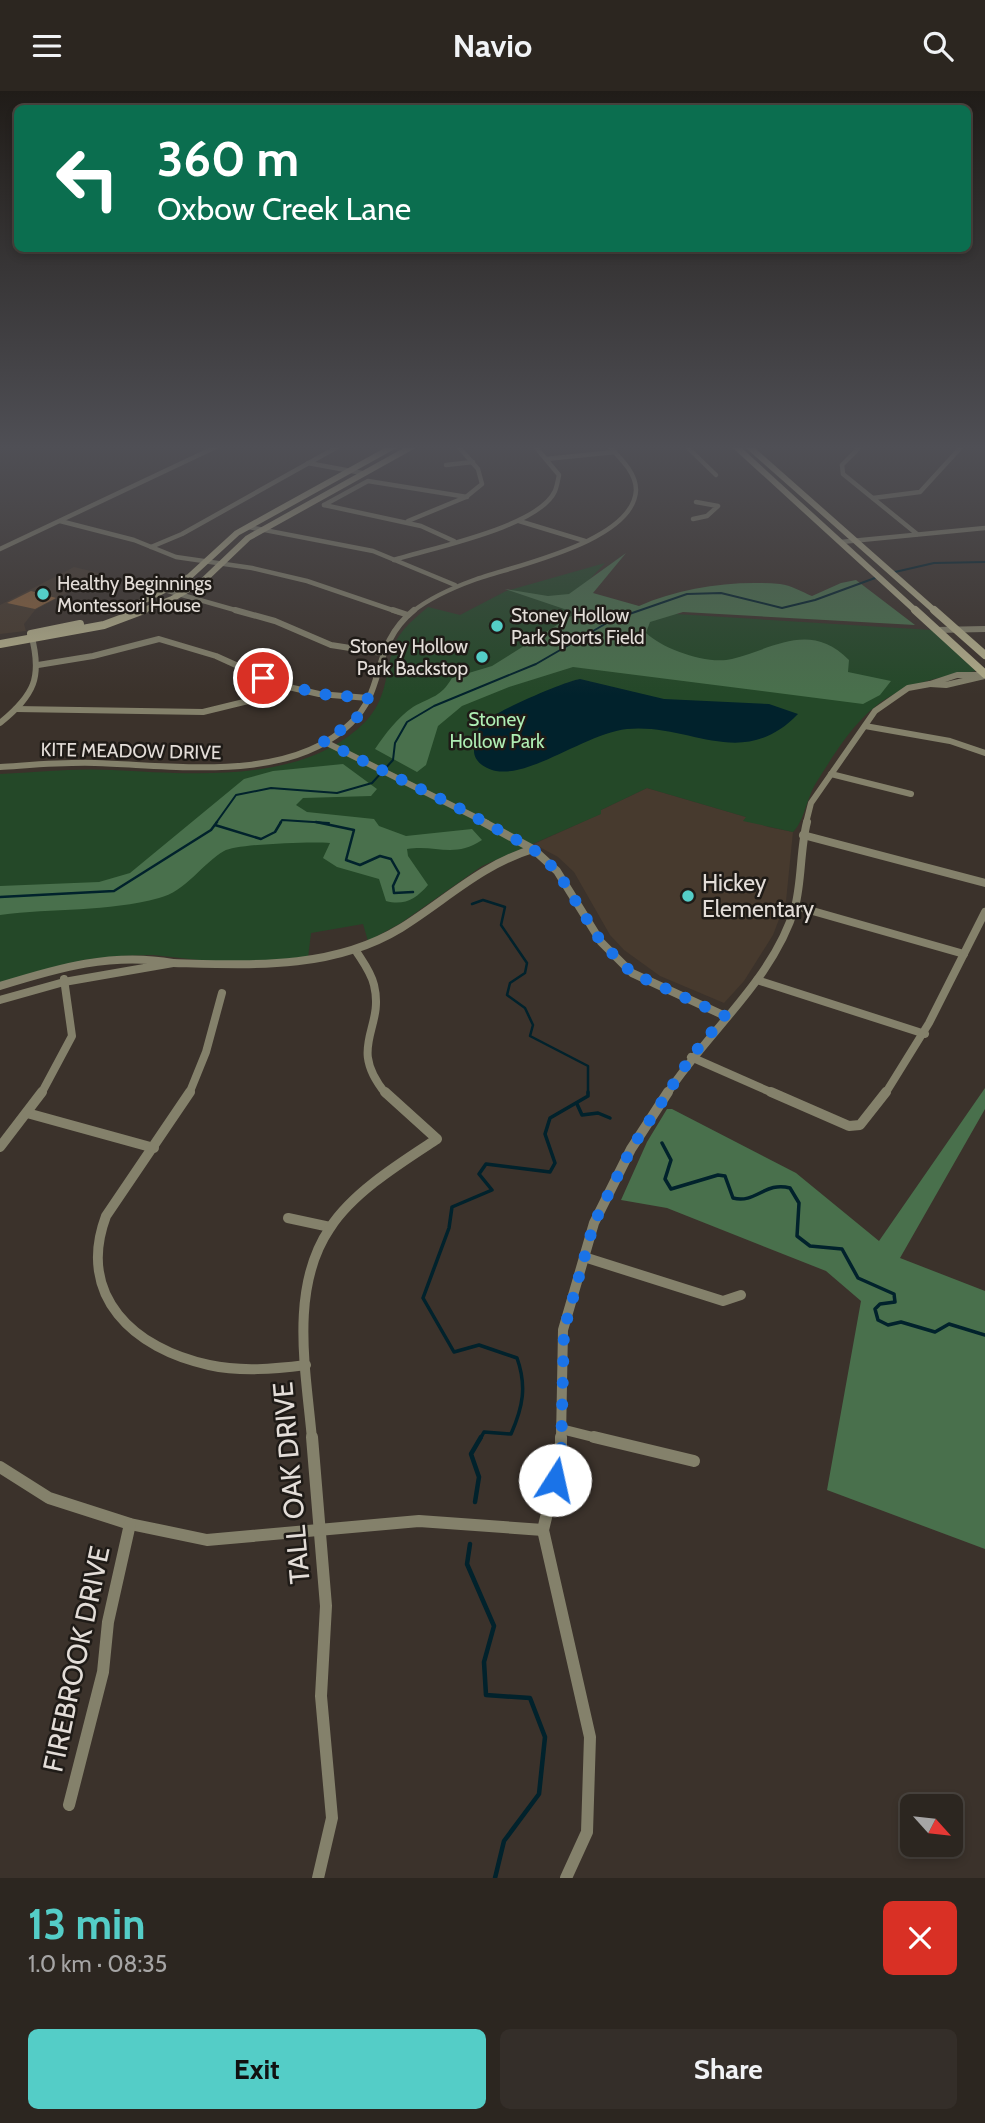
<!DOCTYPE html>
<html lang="en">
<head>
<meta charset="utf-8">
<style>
  body { margin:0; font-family:Cabin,sans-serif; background:#342e29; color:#f1f3f6; height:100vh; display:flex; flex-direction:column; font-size:26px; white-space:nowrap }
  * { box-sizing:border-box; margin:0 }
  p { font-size:23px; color:#a6a5a5 }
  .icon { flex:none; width:38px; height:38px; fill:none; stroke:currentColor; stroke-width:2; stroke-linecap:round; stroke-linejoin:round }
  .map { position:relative; height:1787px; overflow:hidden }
  .panel { display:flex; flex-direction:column; background:#2c2620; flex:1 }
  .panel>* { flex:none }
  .top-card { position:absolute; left:14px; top:14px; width:957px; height:147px; border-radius:10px; box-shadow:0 4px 10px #0003,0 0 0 2px #48433e; background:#0b6e4f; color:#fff; overflow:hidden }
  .needle { width:46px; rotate:117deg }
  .buttons { position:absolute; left:900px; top:1703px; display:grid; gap:14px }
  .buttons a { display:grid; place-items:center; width:63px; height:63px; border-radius:10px; background:#2c2620; box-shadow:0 4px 10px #0003,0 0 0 2px #48433e; font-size:35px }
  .pin { position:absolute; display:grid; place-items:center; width:60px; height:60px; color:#fff; margin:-30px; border:4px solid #fff; border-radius:50%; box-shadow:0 2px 7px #0007 }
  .me { position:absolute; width:77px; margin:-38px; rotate:10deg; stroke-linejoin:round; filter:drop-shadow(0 0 5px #0008) }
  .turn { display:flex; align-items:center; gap:24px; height:147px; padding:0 28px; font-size:32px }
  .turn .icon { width:91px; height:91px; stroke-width:2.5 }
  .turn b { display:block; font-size:49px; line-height:60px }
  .round { display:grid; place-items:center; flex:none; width:74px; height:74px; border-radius:10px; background:#342e29 }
  .head { display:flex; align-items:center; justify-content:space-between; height:119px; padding:0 28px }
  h1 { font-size:42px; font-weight:800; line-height:52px; color:#54cdc7 }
  .button { display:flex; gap:14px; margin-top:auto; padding:14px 28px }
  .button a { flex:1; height:80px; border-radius:10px; background:#54cdc7; color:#111; font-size:28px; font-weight:800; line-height:80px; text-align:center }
  .button a+a { background:#342e29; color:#f1f3f6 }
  header { display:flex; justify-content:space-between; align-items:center; height:91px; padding:0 28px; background:#2c2620; font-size:32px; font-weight:800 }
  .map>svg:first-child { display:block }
  .built { fill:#473a2e }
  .green { fill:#244828 }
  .forest { fill:#49704c }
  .water { fill:#01222c }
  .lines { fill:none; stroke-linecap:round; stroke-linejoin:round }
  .stream-far3 { stroke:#01222c; stroke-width:2 }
  .stream-far2 { stroke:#01222c; stroke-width:2.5 }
  .stream-far1 { stroke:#01222c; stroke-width:3.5 }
  .stream { stroke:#01222c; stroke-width:4.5 }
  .building { fill:#865f3b }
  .street-far4 { stroke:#84816b; stroke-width:4.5 }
  .street-far3 { stroke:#84816b; stroke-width:6 }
  .street-far2 { stroke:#84816b; stroke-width:8 }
  .street-far1 { stroke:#84816b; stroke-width:10 }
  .street { stroke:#84816b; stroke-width:12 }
  .secondary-far1 { stroke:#b1ac89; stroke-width:6 }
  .secondary { stroke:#b1ac89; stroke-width:8 }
  .route { stroke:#1a73e8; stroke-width:12; stroke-dasharray:0 21.6 }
  .poi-dot { fill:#54cdc7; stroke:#1f1b17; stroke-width:2.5 }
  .labels { text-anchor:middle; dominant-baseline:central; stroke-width:5; stroke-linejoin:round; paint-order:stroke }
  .far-poi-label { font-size:19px; fill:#e3ddd8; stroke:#1f1b17; text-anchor:start }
  .far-park-label { font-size:19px; fill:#afeeb4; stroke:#1f1b17 }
  .far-street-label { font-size:19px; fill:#e3ddd8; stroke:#1f1b17 }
  .poi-label { font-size:23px; fill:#e3ddd8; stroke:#1f1b17; text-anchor:start }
  .near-street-label { font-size:28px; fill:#e3ddd8; stroke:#1f1b17 }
</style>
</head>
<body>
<header><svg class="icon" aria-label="menu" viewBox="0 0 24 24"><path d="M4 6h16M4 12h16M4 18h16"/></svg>Navio<svg class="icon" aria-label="search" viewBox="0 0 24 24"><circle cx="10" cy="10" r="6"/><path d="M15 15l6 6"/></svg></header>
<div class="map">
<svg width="985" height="1787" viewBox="0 0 985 1787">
  <rect width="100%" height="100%" fill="#3b322b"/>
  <!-- built -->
  <g class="built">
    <polygon points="74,476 103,483 35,519 24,533 26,540 0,543 0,514"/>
    <polygon points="647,697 746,726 768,736 793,741 786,810 773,844 744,890 724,912 660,885 624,859 610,844 574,781 558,766 534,753 600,723 601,719"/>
  </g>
  <!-- green -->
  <path class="green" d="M605,472L564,516L932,539L976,580C884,594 864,615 816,692C807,706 804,731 793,741L743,730L746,726L647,697L601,719V723L482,775L401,832L368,850L363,833L311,842L308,867L245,874L153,864L119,865L83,869L0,893V683C37,681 75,677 112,679C192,683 304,694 366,630C386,608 385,587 392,561C397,541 413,529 428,516L460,524L506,500Z"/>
  <!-- forest -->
  <g class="forest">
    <path d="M626,462L593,502L639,515C681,496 734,489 780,493C791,494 802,501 812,505L841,492L856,489L915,534L683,521L650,531L646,542C663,558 707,574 732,568C775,557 810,530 849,569L848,581L891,590L880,604L863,613L573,576L509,596L462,615L438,635L426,674L417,681L375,658C386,642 397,627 413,616C432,605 440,607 452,587L492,575L576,522L505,498L548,505L569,503Z"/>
    <path d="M343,673L377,698L371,705L303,707L296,714L307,721L374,728L379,735L406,745L472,738L482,749C453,768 436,753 407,758L408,765L428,794C416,808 404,815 386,810L379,788L337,776L323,767L330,752C314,750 236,753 224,760C204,771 185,801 159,807C108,821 53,817 0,824V795L99,791L130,782L244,688L273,680Z"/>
    <polygon points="985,997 985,1018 900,1167 985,1200 985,1458 827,1399 861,1210 826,1180 667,1117 621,1109 647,1051 667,1018 672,1018 796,1082 879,1150"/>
  </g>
  <!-- water -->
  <path class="water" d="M580,588L664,608L769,613L798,623C742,681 691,632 627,638C585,643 532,686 496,680C486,678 474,671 474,660C474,651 475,643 480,635C485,624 566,590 580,588Z"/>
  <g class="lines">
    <!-- stream-far3 -->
    <g class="stream-far3">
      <polyline points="895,481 934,472 985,471"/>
      <polyline points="216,732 236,704 271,697 337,702 372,692 393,669 395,652 407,631 434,615 536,573 612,529 687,503 721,502 782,517 815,509 875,487"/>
      <polyline points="280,732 282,729 329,732"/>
    </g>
    <!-- stream-far2 -->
    <g class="stream-far2">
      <polyline points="316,731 354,739 346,769 360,774 380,765 391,768 399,782 393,795 394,802 413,801"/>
      <polyline points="215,734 261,748 275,741 281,731"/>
      <polyline points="0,806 114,800 211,739 217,731"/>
      <polyline points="472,813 483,809 505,816 501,834 527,872 525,882 510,892 507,904 525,917 533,934 530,945 588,975 588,1003"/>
    </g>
    <!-- stream-far1 -->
    <g class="stream-far1">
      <polyline points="577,1013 582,1024 598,1022 610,1027"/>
      <path d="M662,1052L671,1069L665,1088L671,1098L718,1084L725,1085L733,1107C756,1113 765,1090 790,1097L799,1112L797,1145L810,1155L842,1158L858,1187L894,1203L895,1211L880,1213L875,1218L878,1229L888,1234L901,1231L935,1241L949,1233L985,1244"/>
      <path d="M480,1348L484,1341L511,1343C523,1316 527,1295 517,1267L479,1254L454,1261L423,1207L449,1137L452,1116L492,1099L479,1083L486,1073L550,1081L555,1072L545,1043L550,1027L588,1005V1001"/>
    </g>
    <!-- stream -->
    <g class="stream">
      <polyline points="475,1411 479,1386 471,1363 481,1346"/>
      <polyline points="470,1453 467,1473 494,1535 484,1571 486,1604 530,1607 545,1646 539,1703 504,1750 495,1787"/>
    </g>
  </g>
  <!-- building -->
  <polygon class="building" points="31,500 56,507 35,518 7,512"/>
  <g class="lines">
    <!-- street-far4 -->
    <g class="street-far4">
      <polyline points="685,354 716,384"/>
      <polyline points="862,354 842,374 843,383 917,443"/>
      <polyline points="546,368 615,361"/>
      <polyline points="308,372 362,382"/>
      <polyline points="446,374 473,371"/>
      <polyline points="873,407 920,401 963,354"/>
      <polyline points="324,414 368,390 467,406"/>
      <polyline points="324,414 421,435 454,450"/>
      <polyline points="693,428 707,425 718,415 696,411"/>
      <polyline points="60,430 134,449 176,466 252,477 307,490 398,521"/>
      <polyline points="408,430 466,406 482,393 478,378 457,354"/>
      <polyline points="519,430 585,450"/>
      <polyline points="249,436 373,460 455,494"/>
      <polyline points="841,451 985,437"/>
      <polyline points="151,456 182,443 341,354"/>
      <polyline points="0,458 220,354"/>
      <path d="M394,469C431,457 539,436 555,400C557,395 558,389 559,384L534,354"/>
      <polyline points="168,500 242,521"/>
      <path d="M412,521C431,506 452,497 474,489C512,475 634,451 636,399C636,381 619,366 608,354"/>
    </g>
    <!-- street-far3 -->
    <g class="street-far3">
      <polyline points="235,519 275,530 331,554 382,562"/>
      <polyline points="393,519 408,524"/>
      <polyline points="936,539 985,538"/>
      <polyline points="38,574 93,565 159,548 216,565 280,594 319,603 368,607"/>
      <polyline points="985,584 957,584 930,593 946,594 985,585"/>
      <polyline points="16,618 203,621 248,610 280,594"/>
      <path d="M0,632C34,604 43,587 31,543"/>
      <polyline points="865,635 950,650 985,662"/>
      <polyline points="323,650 487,732"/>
      <path d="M0,676C32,674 64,671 95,672C174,674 289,693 351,632C387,598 370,555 414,519"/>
      <polyline points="831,683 911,703"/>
      <polyline points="806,732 811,712 875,620 908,597 930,593"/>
    </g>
    <!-- street-far2 -->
    <g class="street-far2">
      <polyline points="483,731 533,758 557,780 601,851 632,882 725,925"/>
      <polyline points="803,744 985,792"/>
      <polyline points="795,815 964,863"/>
      <path d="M356,860C363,871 371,881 374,894C385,939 346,954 386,1003"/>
      <path d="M173,872C251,874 332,879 401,837C446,809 481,774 533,758"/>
      <polyline points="757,889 925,943"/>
      <path d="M0,895C58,877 112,861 173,872L64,891L0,909"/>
      <polyline points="691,966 775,1003"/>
      <polyline points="41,1003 72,945 64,888"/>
      <polyline points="189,1003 206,961 222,902"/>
      <path d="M667,1003C707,941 774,888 795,816C802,789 800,758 807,731"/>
      <polyline points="885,1003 929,932 985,821"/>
    </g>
    <!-- street-far1 -->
    <g class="street-far1">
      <path d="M190,1001L106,1125C76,1205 134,1258 209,1274C241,1281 274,1278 306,1274"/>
      <polyline points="771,1001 849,1035 860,1034 886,1001"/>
      <polyline points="27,1022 154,1057"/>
      <polyline points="0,1056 42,1001"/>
      <polyline points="288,1127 330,1136"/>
      <polyline points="584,1166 723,1210 741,1204"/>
      <polyline points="561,1338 601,1348"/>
      <path d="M312,1348C306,1280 289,1197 330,1137C353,1101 402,1071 437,1048L385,1001"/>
      <polyline points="561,1348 563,1239 594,1132 631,1058 668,1001"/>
    </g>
    <!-- street -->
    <g class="street">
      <polyline points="312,1346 326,1515 321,1605 332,1727 318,1787"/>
      <polyline points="561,1346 561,1364 543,1439 590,1646 587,1741 566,1787"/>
      <polyline points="594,1346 694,1370"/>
      <polyline points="0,1376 49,1407 130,1433 207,1449 419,1430 543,1439"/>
      <polyline points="69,1714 103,1581 108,1531 130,1433"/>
    </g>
    <!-- secondary-far1 -->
    <g class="secondary-far1">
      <polyline points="734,354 917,521"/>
      <polyline points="747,354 936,521"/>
      <polyline points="126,519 189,486 237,442 396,354"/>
      <polyline points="139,521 172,508 204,489 248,447 415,354"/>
    </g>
    <!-- secondary -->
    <g class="secondary">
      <polyline points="915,519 985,583"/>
      <polyline points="934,519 985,564"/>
      <polyline points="31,543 80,533"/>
      <polyline points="0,553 104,534 144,519"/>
    </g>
  </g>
  <!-- sky -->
  <linearGradient id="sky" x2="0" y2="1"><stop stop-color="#201c18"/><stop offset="0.59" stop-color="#4f4f55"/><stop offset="1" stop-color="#4f4f55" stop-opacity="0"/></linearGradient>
  <rect width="985" height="604" fill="url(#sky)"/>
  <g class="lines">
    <!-- route -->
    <polyline class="route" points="263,587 319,603 368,607 355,630 323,650 457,716 533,758 557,780 601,851 632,882 725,925 691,966 631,1058 594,1132 564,1239 561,1364 555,1389"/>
  </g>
  <!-- markers -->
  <g class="poi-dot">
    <circle cx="43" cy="503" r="7"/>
    <circle cx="497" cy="535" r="7"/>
    <circle cx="482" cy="566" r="7"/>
    <circle cx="688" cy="805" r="7"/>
  </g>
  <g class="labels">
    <!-- far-poi labels -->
    <g class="far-poi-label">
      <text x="57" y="492">Healthy Beginnings<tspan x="57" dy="22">Montessori House</tspan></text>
      <text x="511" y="524">Stoney Hollow<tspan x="511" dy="22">Park Sports Field</tspan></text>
      <text x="468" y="555" text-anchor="end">Stoney Hollow<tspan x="468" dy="22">Park Backstop</tspan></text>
    </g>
    <!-- far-park labels -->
    <g class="far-park-label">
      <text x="497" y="628">Stoney<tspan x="497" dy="22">Hollow Park</tspan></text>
    </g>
    <!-- far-street labels -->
    <g class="far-street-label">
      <text transform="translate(131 660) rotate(1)">KITE MEADOW DRIVE</text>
    </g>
    <!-- poi labels -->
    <g class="poi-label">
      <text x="702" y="792">Hickey<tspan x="702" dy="26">Elementary</tspan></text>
    </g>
    <!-- near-street labels -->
    <g class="near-street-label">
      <text transform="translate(291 1392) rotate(-95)">TALL OAK DRIVE</text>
      <text transform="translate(76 1568) rotate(-78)">FIREBROOK DRIVE</text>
    </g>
  </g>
</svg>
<div class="buttons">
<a><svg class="needle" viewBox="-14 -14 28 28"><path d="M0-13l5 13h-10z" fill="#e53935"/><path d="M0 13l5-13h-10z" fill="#a6a5a5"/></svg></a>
</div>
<div class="pin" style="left:263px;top:587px;background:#d93025"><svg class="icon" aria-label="arrive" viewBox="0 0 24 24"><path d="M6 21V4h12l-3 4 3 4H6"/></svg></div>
<svg class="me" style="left:555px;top:1389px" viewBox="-20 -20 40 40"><circle r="19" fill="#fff"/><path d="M0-13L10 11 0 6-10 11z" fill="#1a73e8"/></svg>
<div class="top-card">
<div class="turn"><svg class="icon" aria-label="left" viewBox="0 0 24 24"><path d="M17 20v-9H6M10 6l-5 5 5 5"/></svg><div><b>360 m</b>Oxbow Creek Lane</div></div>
</div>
</div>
<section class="panel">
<div class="head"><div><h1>13 min</h1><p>1.0 km · 08:35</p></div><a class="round" style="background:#d93025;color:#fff"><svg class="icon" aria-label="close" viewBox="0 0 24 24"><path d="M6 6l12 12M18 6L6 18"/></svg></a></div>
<div class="button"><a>Exit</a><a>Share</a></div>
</section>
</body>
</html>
